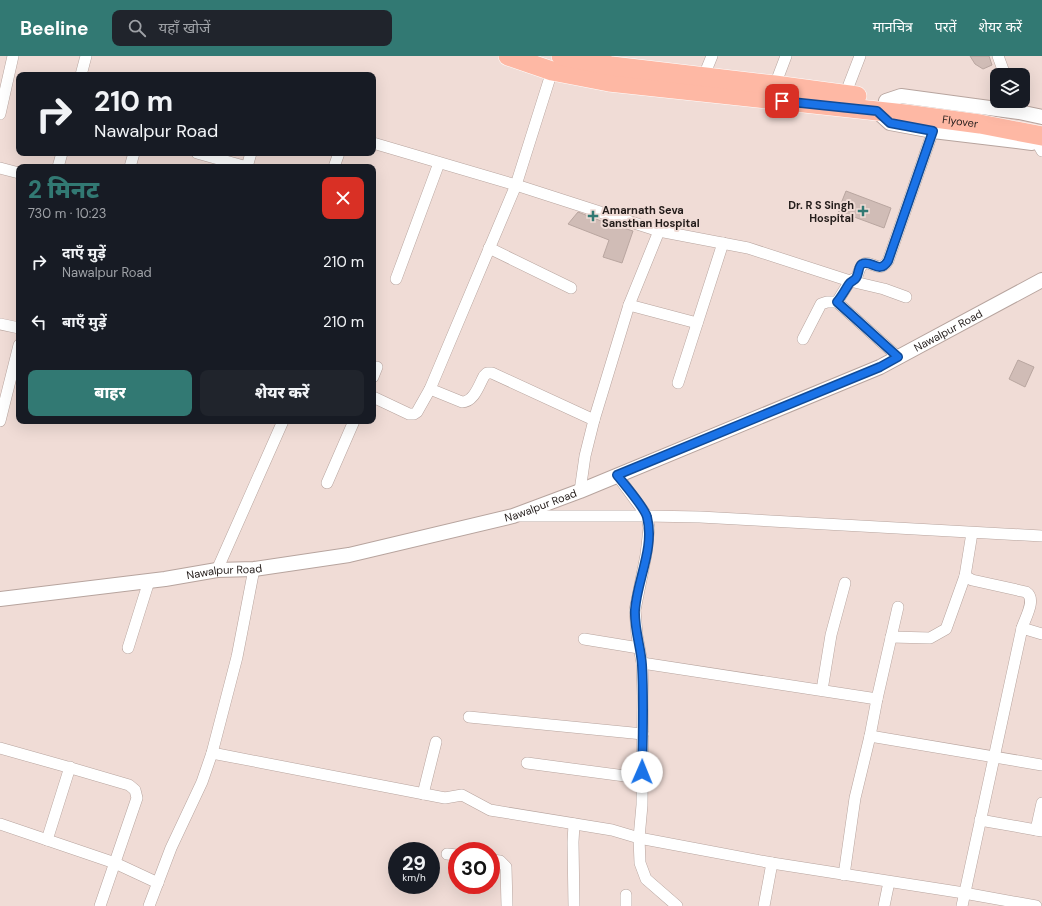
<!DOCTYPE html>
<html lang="hi">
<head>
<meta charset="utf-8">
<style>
  body { margin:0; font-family:"DM Sans","Noto Sans Devanagari",sans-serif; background:#20242c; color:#f1f3f6; height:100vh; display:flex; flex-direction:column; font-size:15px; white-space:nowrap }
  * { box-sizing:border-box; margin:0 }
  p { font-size:13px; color:#9ea1a6 }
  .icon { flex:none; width:22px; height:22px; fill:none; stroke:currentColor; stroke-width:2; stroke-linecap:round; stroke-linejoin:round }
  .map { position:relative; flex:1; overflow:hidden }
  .panel { position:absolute; left:16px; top:108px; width:360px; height:260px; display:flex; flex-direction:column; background:#171b24; border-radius:8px; box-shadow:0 4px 16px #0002 }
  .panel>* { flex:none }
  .hud { position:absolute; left:16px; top:16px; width:360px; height:84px; border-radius:8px; box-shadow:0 4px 16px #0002; background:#171b24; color:#f1f3f6; overflow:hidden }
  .tools { position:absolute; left:990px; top:12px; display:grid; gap:8px }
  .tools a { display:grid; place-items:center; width:40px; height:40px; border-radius:8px; background:#171b24; box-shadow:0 4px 16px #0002; font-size:20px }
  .speed { position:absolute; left:388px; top:786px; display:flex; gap:8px; font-size:20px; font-weight:700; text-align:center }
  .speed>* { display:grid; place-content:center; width:52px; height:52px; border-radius:50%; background:#171b24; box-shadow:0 4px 16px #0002; line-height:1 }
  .speed small { font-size:10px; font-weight:400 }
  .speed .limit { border:6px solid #d22; background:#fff; color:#111 }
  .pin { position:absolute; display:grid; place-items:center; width:34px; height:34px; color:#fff; margin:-17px; border-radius:8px; box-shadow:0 2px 6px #0006 }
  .me { position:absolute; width:44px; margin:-22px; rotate:1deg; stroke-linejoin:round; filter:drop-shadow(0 0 3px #0008) }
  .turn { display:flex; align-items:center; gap:14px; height:84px; padding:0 12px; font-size:18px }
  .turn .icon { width:52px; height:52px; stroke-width:2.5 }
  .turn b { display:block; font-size:28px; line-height:34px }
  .round { display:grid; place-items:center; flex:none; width:42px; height:42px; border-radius:8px; background:#20242c }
  .head { display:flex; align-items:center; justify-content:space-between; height:68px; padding:0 12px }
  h1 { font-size:24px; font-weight:800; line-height:30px; color:#327973 }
  .cta { display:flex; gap:8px; margin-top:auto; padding:8px 12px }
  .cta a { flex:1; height:46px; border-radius:8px; background:#327973; color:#fff; font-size:16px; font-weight:800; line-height:46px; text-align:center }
  .cta a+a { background:#20242c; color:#f1f3f6 }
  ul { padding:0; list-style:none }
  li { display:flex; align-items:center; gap:12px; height:60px; padding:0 12px }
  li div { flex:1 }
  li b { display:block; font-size:15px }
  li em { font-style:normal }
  header { display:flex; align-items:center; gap:24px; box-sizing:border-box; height:56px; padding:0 20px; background:#327973; color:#fff }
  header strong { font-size:19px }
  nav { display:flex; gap:22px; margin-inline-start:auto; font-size:14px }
  .search { width:280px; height:36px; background:#20242c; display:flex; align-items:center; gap:10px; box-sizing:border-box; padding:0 14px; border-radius:8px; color:#9ea1a6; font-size:15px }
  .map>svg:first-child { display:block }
  .building { fill:#d0bcb6; stroke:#b9a6a0 }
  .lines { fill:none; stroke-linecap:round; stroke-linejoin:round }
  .minor-casing { stroke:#b7a49e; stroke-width:12 }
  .tertiary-casing { stroke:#b7a49e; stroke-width:16 }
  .trunk-casing { stroke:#fff; stroke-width:20 }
  .minor { stroke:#fff; stroke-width:11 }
  .tertiary { stroke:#fff; stroke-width:14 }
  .trunk { stroke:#feb8a4; stroke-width:19 }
  .route-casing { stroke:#114b97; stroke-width:10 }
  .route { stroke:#1a73e8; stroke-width:7 }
  .poi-dot { fill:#327973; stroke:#f0dcd6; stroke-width:1.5 }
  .labels { text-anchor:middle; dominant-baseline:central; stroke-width:4; stroke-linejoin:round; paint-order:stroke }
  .street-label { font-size:11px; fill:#241d1b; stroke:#f0dcd6 }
  .poi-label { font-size:11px; font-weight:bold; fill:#241d1b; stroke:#f0dcd6; text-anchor:end }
</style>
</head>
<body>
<header>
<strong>Beeline</strong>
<div class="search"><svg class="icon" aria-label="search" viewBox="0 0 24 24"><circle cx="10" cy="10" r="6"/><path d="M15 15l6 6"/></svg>यहाँ खोजें</div>
<nav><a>मानचित्र</a><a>परतें</a><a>शेयर करें</a></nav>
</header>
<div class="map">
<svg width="1042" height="850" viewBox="0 0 1042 850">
  <rect width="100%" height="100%" fill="#f0dcd6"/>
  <!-- building -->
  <g class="building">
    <polygon points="970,0 989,0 992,9 983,13 975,8"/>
    <polygon points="846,135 891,152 884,172 838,155"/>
    <polygon points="578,156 614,170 614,169 633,175 622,207 603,201 609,184 568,168"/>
    <polygon points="1018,304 1034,311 1025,331 1009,323"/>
  </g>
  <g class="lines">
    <!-- minor casing -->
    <g class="minor-casing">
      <g id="minor">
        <polyline points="998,0 1005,19"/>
        <polyline points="81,19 86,0"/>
        <polyline points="703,22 712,0"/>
        <polyline points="775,29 786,0"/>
        <polyline points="845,39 860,0"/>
        <polyline points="1015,45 1019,56"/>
        <polyline points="0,58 13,0"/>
        <polyline points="373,87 516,129 659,175 629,249 594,364"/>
        <polyline points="1038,88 1042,95"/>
        <polyline points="197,97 247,111"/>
        <polyline points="58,111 62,97"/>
        <polyline points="130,111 134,97"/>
        <polyline points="247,111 251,97"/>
        <polyline points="334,111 339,97"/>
        <polyline points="0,112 19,117"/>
        <path d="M659,175L748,192L850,225L857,221C865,190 876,223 888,205L933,75"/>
        <polyline points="489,192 571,232"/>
        <polyline points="396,223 439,107"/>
        <polyline points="837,246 898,301"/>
        <polyline points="629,249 697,267"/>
        <polyline points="0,268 19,272"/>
        <polyline points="803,283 821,248 827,246 837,246 850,225 884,233 906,241"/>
        <polyline points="373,321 377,311"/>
        <polyline points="678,327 723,187"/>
        <path d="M430,333L462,346C474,346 479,329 484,320L487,317H492L594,364L585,400L580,435"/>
        <polyline points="373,341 409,358 414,358 417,356 430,333 516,129 552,15"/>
        <polyline points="0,365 19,289"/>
        <polyline points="617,419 647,460 649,472 646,499 635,554 637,579 642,607 643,640 642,749 639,782 640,807 646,823 677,850"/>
        <polyline points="327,427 354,365"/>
        <polyline points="520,460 647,460 700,461 1042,480"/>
        <polyline points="217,514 283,365"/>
        <polyline points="1022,572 1042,578"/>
        <polyline points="891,581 930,582 946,573 965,520"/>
        <polyline points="584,583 639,592"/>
        <polyline points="128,592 149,525"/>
        <polyline points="642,607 877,643"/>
        <polyline points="822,634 831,579 845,527"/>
        <polyline points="469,661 643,678"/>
        <polyline points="870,680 1042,709"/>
        <polyline points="0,692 64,710 129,729 135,734 137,742 100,850"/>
        <polyline points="212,697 445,742 462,739 490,754 612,774 639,782 772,807 964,837 1036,850"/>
        <polyline points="527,707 625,720 642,728"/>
        <polyline points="423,738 436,686"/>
        <polyline points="980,764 1042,775"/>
        <polyline points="0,768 115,807 158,827"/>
        <polyline points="574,768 573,786 574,850"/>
        <polyline points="1036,774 1042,747"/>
        <polyline points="47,784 70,711"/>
        <polyline points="447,798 457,799"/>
        <polyline points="491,804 500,805 506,811 507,850"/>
        <polyline points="844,819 855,742 870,680 877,643 898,551"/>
        <polyline points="626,839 626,850"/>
        <polyline points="149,850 171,792 202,726 212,697 237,601 254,513"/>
        <polyline points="764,850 772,807"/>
        <polyline points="884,850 889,826"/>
        <path d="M962,850L1022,572C1025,562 1037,543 1026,536L972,524L965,520L972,477"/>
      </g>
    </g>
    <!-- tertiary casing -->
    <g class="tertiary-casing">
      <g id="tertiary">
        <polyline points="886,45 901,40 1019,56 1042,61"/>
        <polyline points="877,55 890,67 933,75 1032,87"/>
        <path id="s1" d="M0,543L165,523L217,514L254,513L349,499L513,460L580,435L880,311L1042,224"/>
      </g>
    </g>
    <!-- trunk casing -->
    <g class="trunk-casing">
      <g id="trunk">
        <path id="s2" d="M508,0L552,15L609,26L905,58L980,68L1042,80"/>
        <polyline points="561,0 612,10 775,29 857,40"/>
      </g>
    </g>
    <!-- minor -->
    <use href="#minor" class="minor"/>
    <!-- tertiary -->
    <use href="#tertiary" class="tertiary"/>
    <!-- trunk -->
    <use href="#trunk" class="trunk"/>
  </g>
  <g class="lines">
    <!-- route casing -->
    <g class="route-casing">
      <path id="route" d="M642,716C643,680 644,644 642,609C641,591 634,573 635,554C637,524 655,492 647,461C645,452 624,428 617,419L880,311L898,301L837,246C842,240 845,234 849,228C851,225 854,225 856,222C859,218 858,210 862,208C871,203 879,219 888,205L933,75L890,67L877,55L782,45"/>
    </g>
    <!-- route -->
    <use href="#route" class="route"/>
  </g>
  <!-- markers -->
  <g class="poi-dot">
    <path d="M861 149h4v4h4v4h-4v4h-4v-4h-4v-4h4z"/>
    <path d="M591 154h4v4h4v4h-4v4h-4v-4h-4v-4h4z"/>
  </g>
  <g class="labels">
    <!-- street labels -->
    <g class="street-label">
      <text stroke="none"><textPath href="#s2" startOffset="458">Flyover</textPath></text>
      <text stroke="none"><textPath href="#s1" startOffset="994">Nawalpur Road</textPath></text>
      <text stroke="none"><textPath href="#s1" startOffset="550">Nawalpur Road</textPath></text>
      <text stroke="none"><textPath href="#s1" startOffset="226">Nawalpur Road</textPath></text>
    </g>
    <!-- poi labels -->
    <g class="poi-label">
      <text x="854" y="149">Dr. R S Singh<tspan x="854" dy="13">Hospital</tspan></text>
      <text x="602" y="154" text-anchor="start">Amarnath Seva<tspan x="602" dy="13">Sansthan Hospital</tspan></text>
    </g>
  </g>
</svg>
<div class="tools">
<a><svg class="icon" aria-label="layers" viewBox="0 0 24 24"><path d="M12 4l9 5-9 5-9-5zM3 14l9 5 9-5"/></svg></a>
</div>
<div class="speed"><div>29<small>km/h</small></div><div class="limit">30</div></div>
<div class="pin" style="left:782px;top:45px;background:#d93025"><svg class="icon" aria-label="arrive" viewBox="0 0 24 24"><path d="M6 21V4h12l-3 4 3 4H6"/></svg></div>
<svg class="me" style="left:642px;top:716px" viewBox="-20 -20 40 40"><circle r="19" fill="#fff"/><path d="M0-13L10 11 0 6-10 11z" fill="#1a73e8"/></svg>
<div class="hud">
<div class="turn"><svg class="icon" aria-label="right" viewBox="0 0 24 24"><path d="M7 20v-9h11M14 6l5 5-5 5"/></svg><div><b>210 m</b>Nawalpur Road</div></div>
</div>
<section class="panel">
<div class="head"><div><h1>2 मिनट</h1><p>730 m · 10:23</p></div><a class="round" style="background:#d93025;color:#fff"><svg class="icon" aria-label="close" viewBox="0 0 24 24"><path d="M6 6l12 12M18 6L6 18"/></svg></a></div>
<ul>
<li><svg class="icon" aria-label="right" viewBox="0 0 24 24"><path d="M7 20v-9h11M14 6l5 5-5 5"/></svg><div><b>दाएँ मुड़ें</b><p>Nawalpur Road</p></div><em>210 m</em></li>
<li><svg class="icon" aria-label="left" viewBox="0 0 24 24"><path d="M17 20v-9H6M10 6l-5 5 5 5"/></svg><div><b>बाएँ मुड़ें</b></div><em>210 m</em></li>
</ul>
<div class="cta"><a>बाहर</a><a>शेयर करें</a></div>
</section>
</div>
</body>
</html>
